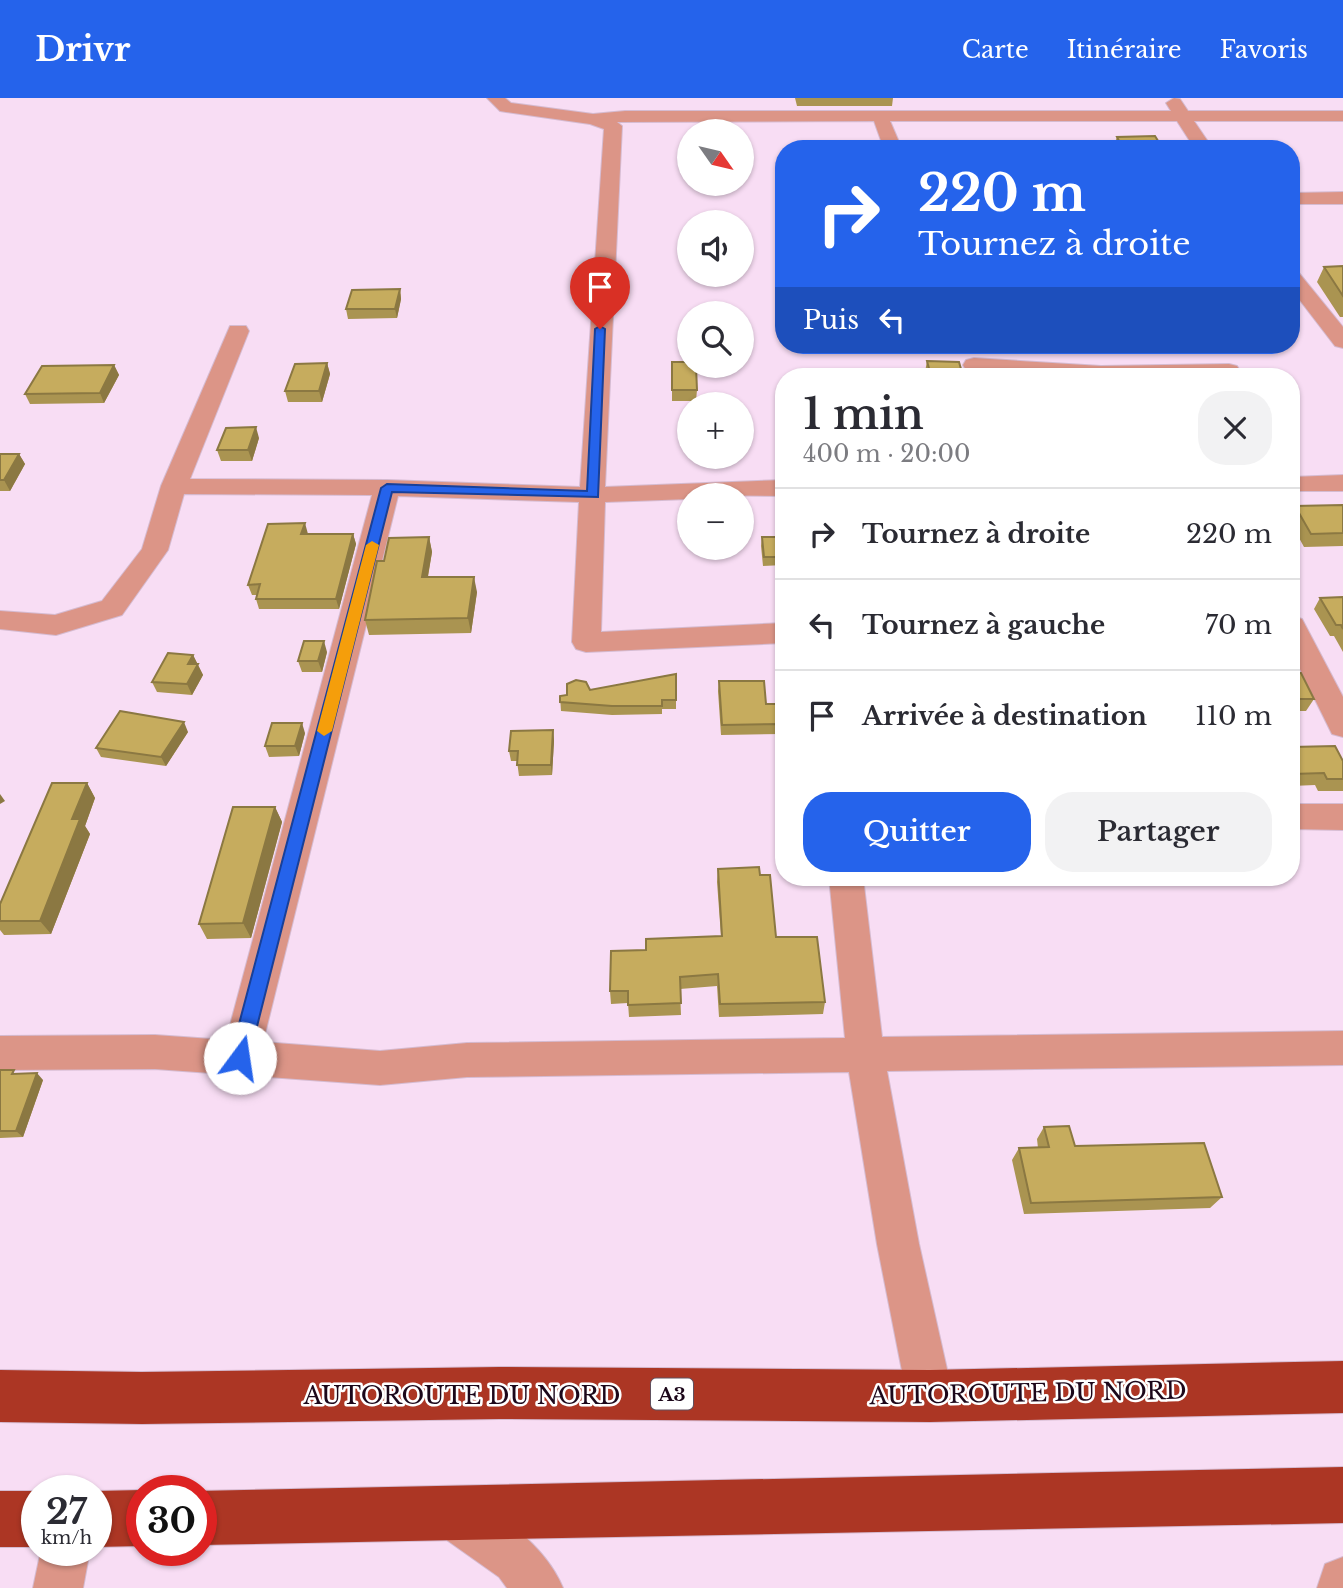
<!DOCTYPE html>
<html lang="fr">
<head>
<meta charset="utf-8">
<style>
  body { margin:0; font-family:"Libre Baskerville",serif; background:#f2f2f3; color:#2b2b33; height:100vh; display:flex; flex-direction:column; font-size:26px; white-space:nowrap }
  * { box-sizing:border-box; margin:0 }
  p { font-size:23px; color:#7c7c81 }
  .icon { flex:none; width:38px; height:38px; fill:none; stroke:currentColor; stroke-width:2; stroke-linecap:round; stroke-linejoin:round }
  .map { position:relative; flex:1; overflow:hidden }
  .sheet { position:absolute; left:775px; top:270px; width:525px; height:518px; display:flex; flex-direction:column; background:#fff; border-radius:28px; box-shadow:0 2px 5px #0004 }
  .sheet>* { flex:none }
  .guide { position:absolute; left:775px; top:42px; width:525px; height:214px; border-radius:28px; box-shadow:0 2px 5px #0004; background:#2563eb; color:#fff; overflow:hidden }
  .needle { width:46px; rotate:124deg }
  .controls { position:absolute; left:677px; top:21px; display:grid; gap:14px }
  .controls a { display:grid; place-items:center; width:77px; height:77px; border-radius:50%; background:#fff; box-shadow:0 2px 5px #0004; font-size:35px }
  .speed { position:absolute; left:21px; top:1377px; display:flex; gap:14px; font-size:35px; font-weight:700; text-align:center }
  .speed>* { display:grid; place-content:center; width:91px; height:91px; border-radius:50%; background:#fff; box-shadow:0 2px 5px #0004; line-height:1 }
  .speed small { font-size:18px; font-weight:400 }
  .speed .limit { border:10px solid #d22; background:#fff; color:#111 }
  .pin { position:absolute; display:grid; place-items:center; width:60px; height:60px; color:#fff; margin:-72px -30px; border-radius:50% 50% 50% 0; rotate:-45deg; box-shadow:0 0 7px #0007 }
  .pin .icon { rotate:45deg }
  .me { position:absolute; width:77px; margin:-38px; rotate:14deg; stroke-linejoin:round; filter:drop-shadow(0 0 5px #0008) }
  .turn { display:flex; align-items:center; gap:24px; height:147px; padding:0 28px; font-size:32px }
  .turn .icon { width:91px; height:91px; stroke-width:2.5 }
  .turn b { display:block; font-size:49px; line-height:60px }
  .then { display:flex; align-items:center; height:66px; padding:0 28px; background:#0003; gap:14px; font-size:26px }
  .round { display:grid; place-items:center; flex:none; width:74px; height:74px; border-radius:28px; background:#f2f2f3 }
  .overview { display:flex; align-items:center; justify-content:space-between; height:119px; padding:0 28px }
  h1 { font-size:42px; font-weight:600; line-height:52px }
  .primary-button { display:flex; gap:14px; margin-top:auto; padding:14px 28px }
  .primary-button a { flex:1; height:80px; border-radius:28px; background:#2563eb; color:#fff; font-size:28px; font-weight:600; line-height:80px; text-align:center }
  .primary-button a+a { background:#f2f2f3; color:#2b2b33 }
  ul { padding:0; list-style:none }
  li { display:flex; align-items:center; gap:21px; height:91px; padding:0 28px; border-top:2px solid #e1e1e2 }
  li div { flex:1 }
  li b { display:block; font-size:26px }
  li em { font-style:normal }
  header { display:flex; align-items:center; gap:42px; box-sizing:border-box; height:98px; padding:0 35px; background:#2563eb; color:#fff }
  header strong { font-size:33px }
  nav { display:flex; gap:38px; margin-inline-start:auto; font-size:24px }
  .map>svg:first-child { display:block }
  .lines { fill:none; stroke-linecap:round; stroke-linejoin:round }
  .minor-casing { stroke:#d5bbd1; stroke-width:2 }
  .highway-casing { stroke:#d5bbd1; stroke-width:2 }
  .minor { fill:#dc9587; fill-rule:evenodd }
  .highway { fill:#ac3624; fill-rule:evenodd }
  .wall { fill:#aa9451 }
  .shaded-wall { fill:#8b7842 }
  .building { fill:#c6ac5e; stroke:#8b7842; stroke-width:2 }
  .route { fill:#2563eb; stroke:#184099; stroke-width:2 }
  .slow { fill:#f59e0b }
  .labels { text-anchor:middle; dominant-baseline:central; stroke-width:5; stroke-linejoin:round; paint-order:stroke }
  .shield { fill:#fff; stroke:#60515f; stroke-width:2 }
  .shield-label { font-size:19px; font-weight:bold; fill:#1c071a }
  .near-street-label { font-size:24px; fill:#1c071a; stroke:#fff }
</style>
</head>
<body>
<header>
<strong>Drivr</strong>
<nav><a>Carte</a><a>Itinéraire</a><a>Favoris</a></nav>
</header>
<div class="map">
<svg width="1343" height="1490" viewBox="0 0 1343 1490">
  <rect width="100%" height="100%" fill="#f8ddf4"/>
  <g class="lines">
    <!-- minor casing -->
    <g class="minor-casing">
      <g id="minor">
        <polygon points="487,0 505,0 511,5 593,16 625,13 1171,13 1166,5 1174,0 1180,1 1188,13 1343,13 1343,23 1194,23 1213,51 1195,51 1177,23 890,23 902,51 884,51 874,23 617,24 622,28 605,389 784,382 784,398 690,397 690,401 605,404 601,534 784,525 784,545 586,554 576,551 572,544 579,404 398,398 263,944 380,953 467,945 845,940 829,779 863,779 882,939 1343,933 1343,967 887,973 919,1146 953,1298 946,1314 930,1321 914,1314 907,1298 877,1146 849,974 467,979 380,987 155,971 0,972 0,938 155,937 226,942 372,397 184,396 168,452 122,517 56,537 0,531 0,513 55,517 102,503 142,451 161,388 230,228 246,228 249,233 190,381 387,382 580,389 604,31 590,26 506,14 500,13"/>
        <polygon points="1343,94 1343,106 1292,106 1292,95"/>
        <polygon points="1292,173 1299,175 1343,229 1343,250 1335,248 1292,192"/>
        <polygon points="974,260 1101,268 1229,266 1237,268 1240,273 1235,278 1021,278 966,272 963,267 966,262"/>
        <polygon points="1343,377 1343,393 1292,393 1292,379"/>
        <polygon points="1292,518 1302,521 1343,599 1343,639 1332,636 1292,555"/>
        <polygon points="1292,706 1343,706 1343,732 1292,731"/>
        <path d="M451,1392C494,1410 545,1446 563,1490H507L499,1479L434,1433L427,1416L434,1399Z"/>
        <polygon points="41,1452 90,1452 83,1490 33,1490"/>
        <polygon points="1343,1459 1343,1490 1317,1490 1325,1466"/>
      </g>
    </g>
    <!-- highway casing -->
    <g class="highway-casing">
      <g id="highway">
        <polygon points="1343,1263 1343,1315 930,1324 499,1321 142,1326 0,1324 0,1272 142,1274 499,1269 930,1272"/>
        <polygon points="1343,1369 1343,1425 201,1447 201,1393 196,1393"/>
        <polygon points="142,1392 145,1393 142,1393 142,1448 96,1449 96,1393"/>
        <rect x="0" y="1393" width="37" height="56"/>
      </g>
    </g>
    <!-- minor -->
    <use href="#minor" class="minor"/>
    <!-- highway -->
    <use href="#highway" class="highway"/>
  </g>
  <!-- wall -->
  <g class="wall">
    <polygon points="795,0 893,0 892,8 797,8"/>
    <polygon points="1117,39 1163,51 1116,51 1114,47"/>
    <polygon points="1343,168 1343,219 1340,219 1317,184 1324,169"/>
    <polygon points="400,191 401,201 397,220 348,221 346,211"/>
    <polygon points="927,263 963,278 926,278 925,274"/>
    <polygon points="672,264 697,292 696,303 672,303"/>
    <polygon points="327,265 330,276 322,304 288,304 285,293"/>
    <polygon points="114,267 119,277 104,305 30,306 25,296"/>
    <polygon points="259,340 252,363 221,363 217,352"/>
    <polygon points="0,356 19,356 25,366 10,393 0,393"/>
    <polygon points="1343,407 1343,448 1304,449 1292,427 1292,414 1295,408"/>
    <polygon points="778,422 784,422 784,467 763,468 761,448 762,439 779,439 777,431"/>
    <polygon points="308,436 353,436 356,446 339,511 259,511 256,501 257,497 252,497 248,487"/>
    <polygon points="429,439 432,454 428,479 477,494 471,535 369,537 365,522 384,463"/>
    <rect x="705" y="450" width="29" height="3"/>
    <polygon points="1343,499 1343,554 1334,538 1330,538 1314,511 1320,500"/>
    <polygon points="327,554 322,574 302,574 298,563"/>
    <polygon points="193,557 203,577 192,597 157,594 152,584"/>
    <polygon points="1292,569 1295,575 1314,601 1306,613 1292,613"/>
    <polygon points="676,576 676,611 662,611 662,616 612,617 561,613 560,598"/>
    <polygon points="719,583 766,606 784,606 784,659 781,636 721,637 718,593"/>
    <polygon points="553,632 554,643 552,677 519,678 517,663 511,663 509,653"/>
    <polygon points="188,634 166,668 101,659 96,650"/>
    <polygon points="305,635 299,658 269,659 265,648"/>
    <polygon points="1292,649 1343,663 1343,693 1318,693 1315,687 1292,688"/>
    <polygon points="87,685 95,700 85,728 90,736 51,836 4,837 0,832 0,806"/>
    <polygon points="275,709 282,724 251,840 207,841 199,826"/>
    <polygon points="718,771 760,777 776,839 825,904 823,916 719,919 717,888 680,891 681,917 629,919 628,905 611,906 610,893 646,852 721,838 717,784"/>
    <polygon points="0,972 43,982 23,1039 0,1040"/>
    <polygon points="1044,1029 1075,1048 1222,1099 1210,1110 1024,1116 1012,1062 1019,1050 1038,1050 1037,1041"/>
  </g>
  <!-- shaded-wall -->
  <g class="shaded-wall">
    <polygon points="400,191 401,201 397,220 395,211"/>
    <polygon points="327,265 330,276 322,304 319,293"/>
    <polygon points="114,267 119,277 104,305 100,295"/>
    <polygon points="256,329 259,340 252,363 248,352"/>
    <polygon points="19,356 25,366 10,393 4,382"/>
    <polygon points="305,425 308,436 301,436"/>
    <polygon points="353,436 356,446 339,511 336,501"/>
    <polygon points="429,439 432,454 425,494 422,479"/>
    <polygon points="474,479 477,494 471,535 468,520"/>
    <polygon points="324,543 327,554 322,574 318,563"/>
    <polygon points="193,557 203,577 192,597 187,586 188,566"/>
    <polygon points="184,624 188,634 166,668 161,659"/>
    <polygon points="302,625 305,635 299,658 295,648"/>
    <polygon points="553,632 554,643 552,677 551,667"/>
    <polygon points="87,685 95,700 85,728 90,736 51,836 40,823 72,721"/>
    <polygon points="0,696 5,703 0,706"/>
    <polygon points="275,709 282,724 251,840 243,825"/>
    <polygon points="37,975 43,982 23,1039 16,1033"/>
  </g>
  <!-- building -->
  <g class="building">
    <polygon points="1155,38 1163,51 1123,51 1117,39"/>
    <polygon points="1343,168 1343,198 1324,169"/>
    <polygon points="400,191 395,211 346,211 352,192"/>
    <polygon points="927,263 959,264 963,278 931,278"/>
    <polygon points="672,264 690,264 690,268 696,268 697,292 672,292"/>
    <polygon points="327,265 319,293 285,293 295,266"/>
    <polygon points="114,267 100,295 25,296 42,268"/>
    <polygon points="256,329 248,352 217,352 226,330"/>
    <polygon points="0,356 19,356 4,382 0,382"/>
    <polygon points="1343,407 1343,435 1311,436 1295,408"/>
    <polygon points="778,422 784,422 784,459 764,459 762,439 781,439"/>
    <polygon points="305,425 301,436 353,436 336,501 256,501 260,486 248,487 268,426"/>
    <polygon points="429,439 422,479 474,479 468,520 365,522 377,463 384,463 389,440"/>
    <polygon points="1343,499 1343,531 1341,527 1336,527 1320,500"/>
    <polygon points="304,543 324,543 318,563 298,563"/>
    <polygon points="168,555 193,557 188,566 198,566 187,586 152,584"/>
    <polygon points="1292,569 1295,575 1301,575 1314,601 1292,601"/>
    <polygon points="676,576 676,602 662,602 662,608 612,608 560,604 560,598 567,597 567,586 576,582 586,584 590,592"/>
    <polygon points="719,583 764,583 766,606 784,606 784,639 782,626 722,627"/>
    <polygon points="120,613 184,624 161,659 96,650"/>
    <polygon points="272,625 302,625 295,648 265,648"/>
    <polygon points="553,632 551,667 517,667 518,653 509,653 511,633"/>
    <polygon points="1335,648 1343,663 1343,681 1327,681 1324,675 1292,676 1292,649"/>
    <polygon points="52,685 87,685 72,721 80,721 40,823 0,823 0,806"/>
    <polygon points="233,709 275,709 243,825 199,826"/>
    <polygon points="759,769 760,777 770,777 776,839 817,839 825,904 720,906 718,876 680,879 681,905 628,907 628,893 610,893 611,853 646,852 646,841 722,838 718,771"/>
    <polygon points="0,972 14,972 12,976 37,975 16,1033 0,1033"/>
    <polygon points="1069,1028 1075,1048 1204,1045 1222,1099 1031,1105 1019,1050 1049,1049 1044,1029"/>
  </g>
  <!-- route -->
  <polygon class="route" points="600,228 605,231 598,399 392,394 249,960 246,966 240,968 233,966 230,960 381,390 387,386 587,393 595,231"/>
  <!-- slow -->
  <polygon class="slow" points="372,443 379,447 332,633 324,638 317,633 366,447"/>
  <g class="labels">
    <!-- shield labels -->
    <rect class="shield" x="651" y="1280.5" width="42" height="31" rx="5"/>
    <g class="shield-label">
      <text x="672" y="1296">A3</text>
    </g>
    <!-- near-street labels -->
    <g class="near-street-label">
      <text transform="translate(1028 1295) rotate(-1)">AUTOROUTE DU NORD</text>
      <text x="462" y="1297">AUTOROUTE DU NORD</text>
    </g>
  </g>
</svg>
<div class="controls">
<a><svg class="needle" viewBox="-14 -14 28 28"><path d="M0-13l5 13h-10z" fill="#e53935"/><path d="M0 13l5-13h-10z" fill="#7c7c81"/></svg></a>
<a><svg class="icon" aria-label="sound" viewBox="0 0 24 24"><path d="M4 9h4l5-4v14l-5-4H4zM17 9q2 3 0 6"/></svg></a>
<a><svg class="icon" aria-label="search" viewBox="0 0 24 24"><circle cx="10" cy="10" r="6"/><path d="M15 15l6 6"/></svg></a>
<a>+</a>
<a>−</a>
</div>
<div class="speed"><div>27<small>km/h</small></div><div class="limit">30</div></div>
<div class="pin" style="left:600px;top:231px;background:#d93025"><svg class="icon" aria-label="arrive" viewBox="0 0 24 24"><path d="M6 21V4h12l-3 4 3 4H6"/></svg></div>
<svg class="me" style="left:240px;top:960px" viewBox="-20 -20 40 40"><circle r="19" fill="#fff"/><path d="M0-13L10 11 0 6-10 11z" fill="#2563eb"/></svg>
<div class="guide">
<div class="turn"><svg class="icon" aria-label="right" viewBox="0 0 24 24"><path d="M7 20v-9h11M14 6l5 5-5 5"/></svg><div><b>220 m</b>Tournez à droite</div></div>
<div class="then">Puis<svg class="icon" aria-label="left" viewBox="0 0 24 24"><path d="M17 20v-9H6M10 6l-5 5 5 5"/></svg></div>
</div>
<section class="sheet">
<div class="overview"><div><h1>1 min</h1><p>400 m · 20:00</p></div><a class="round"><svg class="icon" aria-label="close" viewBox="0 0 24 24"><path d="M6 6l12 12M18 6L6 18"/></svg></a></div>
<ul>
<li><svg class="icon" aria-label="right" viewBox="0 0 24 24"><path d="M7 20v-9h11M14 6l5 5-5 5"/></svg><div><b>Tournez à droite</b></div><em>220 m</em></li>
<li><svg class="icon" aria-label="left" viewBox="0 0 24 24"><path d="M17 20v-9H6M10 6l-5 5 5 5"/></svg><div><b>Tournez à gauche</b></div><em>70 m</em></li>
<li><svg class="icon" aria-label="arrive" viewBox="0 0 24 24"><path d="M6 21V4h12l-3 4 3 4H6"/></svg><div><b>Arrivée à destination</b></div><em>110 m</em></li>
</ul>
<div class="primary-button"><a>Quitter</a><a>Partager</a></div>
</section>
</div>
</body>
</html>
